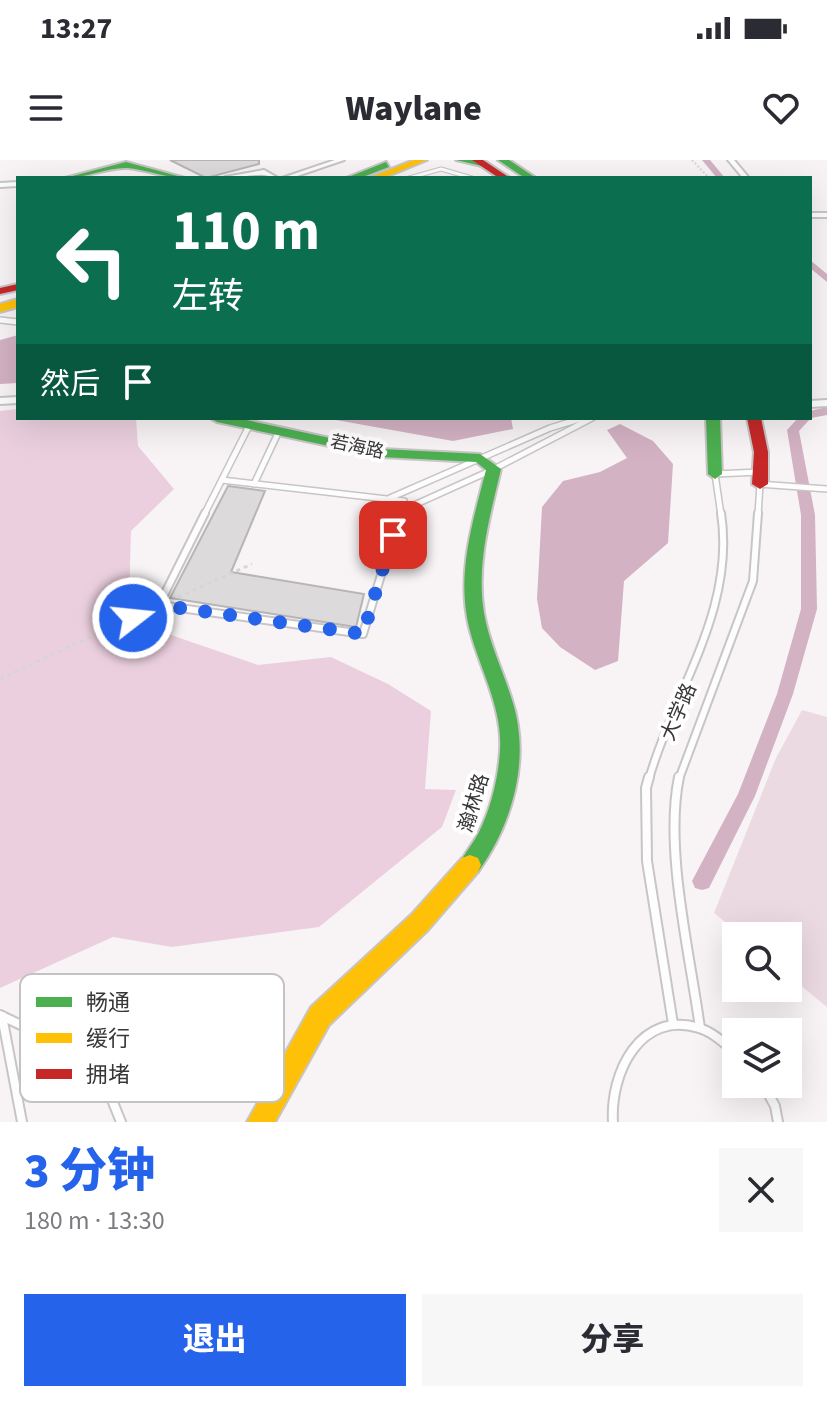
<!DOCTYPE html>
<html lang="zh">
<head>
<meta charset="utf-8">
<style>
  body { margin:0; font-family:"Source Sans 3","Noto Sans SC",sans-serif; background:#f7f7f7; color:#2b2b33; height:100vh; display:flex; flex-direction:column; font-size:30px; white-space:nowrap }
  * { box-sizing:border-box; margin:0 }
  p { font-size:26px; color:#7c7c81 }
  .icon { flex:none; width:44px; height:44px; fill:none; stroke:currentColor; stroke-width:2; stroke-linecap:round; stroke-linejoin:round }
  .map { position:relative; height:962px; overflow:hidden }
  .sheet { display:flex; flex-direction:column; background:#fff; flex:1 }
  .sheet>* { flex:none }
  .hud { position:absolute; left:16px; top:16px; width:796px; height:244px; border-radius:0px; box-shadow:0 8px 32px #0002; background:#0b6e4f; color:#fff; overflow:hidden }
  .buttons { position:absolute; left:722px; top:762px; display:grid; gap:16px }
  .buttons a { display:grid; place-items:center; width:80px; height:80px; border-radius:0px; background:#fff; box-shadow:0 8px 32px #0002; font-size:40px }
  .pin { position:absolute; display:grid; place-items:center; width:68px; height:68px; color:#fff; margin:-34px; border-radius:16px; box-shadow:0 4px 12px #0006 }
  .me { position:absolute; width:88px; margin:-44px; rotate:74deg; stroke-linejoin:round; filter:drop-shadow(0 0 6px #0008) }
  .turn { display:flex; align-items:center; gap:28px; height:168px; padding:0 24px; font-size:36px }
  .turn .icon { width:104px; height:104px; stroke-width:2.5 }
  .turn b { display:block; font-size:56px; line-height:68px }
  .then { display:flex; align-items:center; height:76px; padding:0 24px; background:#0003; gap:16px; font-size:30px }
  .round { display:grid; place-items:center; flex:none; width:84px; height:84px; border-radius:0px; background:#f7f7f7 }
  .head { display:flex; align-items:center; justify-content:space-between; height:136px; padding:0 24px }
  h1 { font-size:48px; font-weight:800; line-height:60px; color:#2563eb }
  .primary-button { display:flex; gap:16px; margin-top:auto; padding:16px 24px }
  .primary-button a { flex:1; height:92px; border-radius:0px; background:#2563eb; color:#fff; font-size:32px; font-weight:800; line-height:92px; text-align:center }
  .primary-button a+a { background:#f7f7f7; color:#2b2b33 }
  .status { display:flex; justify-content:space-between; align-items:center; height:56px; padding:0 40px; background:#fff; direction:ltr }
  .status svg { height:22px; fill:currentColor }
  header { display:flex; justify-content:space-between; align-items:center; height:104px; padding:0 24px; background:#fff; font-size:36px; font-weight:800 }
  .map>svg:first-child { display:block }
  .green { fill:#ecdae3 }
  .forest { fill:#ebcfde }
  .water { fill:#d3b2c3 }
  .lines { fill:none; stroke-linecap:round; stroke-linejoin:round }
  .canal { fill:#d3b2c3; fill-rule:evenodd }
  .building { fill:#dddadc; stroke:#b8b5b6; stroke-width:2 }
  .lane-far3-casing { stroke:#c8c5c6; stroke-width:5 }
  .lane-far2-casing { stroke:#c8c5c6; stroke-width:8 }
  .lane-far1-casing { stroke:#c8c5c6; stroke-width:10 }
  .lane-casing { stroke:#c8c5c6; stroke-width:12 }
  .street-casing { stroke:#c8c5c6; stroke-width:4 }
  .fast-casing { stroke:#c8c5c6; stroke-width:4 }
  .slow-casing { stroke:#c8c5c6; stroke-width:4 }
  .jam-casing { stroke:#c8c5c6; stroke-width:4 }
  .path-far1 { stroke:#d6d5d5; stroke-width:2; stroke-dasharray:2 2; stroke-linecap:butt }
  .path { stroke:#d6d5d5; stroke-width:3; stroke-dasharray:4 4; stroke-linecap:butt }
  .lane-far3 { stroke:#fefdfe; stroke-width:3 }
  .lane-far2 { stroke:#fefdfe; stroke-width:5 }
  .lane-far1 { stroke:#fefdfe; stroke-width:6 }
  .lane { stroke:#fefdfe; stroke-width:8 }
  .street { fill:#fefdfe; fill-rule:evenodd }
  .fast { fill:#4caf50; fill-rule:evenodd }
  .slow { fill:#ffc107; fill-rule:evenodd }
  .jam { fill:#c62828; fill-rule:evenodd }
  .route { stroke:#2563eb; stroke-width:14; stroke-dasharray:0 25.2 }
  .labels { text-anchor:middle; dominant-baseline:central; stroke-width:8; stroke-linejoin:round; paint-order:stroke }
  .far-street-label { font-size:18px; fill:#383637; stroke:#fff }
  .street-label { font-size:20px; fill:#383637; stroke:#fff }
  .key { fill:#fff; stroke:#c3c3c3; stroke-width:2 }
  .key-label { font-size:22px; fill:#383637 }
</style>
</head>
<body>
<div class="status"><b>13:27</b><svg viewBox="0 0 49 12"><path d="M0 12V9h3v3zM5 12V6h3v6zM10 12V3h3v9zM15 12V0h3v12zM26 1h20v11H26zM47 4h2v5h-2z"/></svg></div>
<header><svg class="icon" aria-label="menu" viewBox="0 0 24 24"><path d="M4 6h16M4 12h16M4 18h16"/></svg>Waylane<svg class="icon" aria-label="heart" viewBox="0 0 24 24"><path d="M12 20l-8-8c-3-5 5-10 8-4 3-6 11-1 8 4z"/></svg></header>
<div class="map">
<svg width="827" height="962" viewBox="0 0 827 962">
  <rect width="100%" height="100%" fill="#f8f4f6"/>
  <!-- green -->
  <polygon class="green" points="802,550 827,557 827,847 788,815 788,776 742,776 714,753 776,598"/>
  <!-- forest -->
  <polygon class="forest" points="18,249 18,258 136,258 138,286 174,329 131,371 129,441 142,465 258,505 331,497 388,524 431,551 425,629 456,630 442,667 319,767 172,787 113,777 0,828 0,251"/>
  <!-- water -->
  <g class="water">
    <polygon points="18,175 18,223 0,224 0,180"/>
    <polygon points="325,258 511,258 513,269 453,281"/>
    <polygon points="620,264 653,281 673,304 668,383 624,421 618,501 595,510 560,487 542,468 537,439 542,347 563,321 600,312 627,298 607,270"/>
  </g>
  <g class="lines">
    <!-- canal -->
    <g class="canal">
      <polygon points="702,0 710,0 725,18 717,18"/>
      <polygon points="810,100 827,114 827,122 810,108"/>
      <polygon points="827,247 827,255 811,258 799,271 815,355 817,449 793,534 755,636 709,728 702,730 695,728 692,721 738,634 777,534 801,449 801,355 787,270 798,258 810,258 810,251"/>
    </g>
  </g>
  <!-- building -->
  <g class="building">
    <polygon points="170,0 259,0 259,4 206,18"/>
    <polygon points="228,326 265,331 231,412 364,434 356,467 170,438"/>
  </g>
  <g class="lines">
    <!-- lane-far3 casing -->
    <g class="lane-far3-casing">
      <polyline id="lane-far3" points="409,18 441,9 472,18"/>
    </g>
    <!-- lane-far2 casing -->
    <g class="lane-far2-casing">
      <g id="lane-far2">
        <polyline points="0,160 18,162"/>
        <polyline points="222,320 404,341 400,355"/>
        <polyline points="254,324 279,271"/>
        <polyline points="390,338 550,268 583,258"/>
        <polyline points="401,351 494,309 592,258"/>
        <polyline points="204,355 250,264"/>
        <polyline points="721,355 715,314 760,312"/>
        <polyline points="758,355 760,324 827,329"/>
      </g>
    </g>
    <!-- lane-far1 casing -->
    <g class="lane-far1-casing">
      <g id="lane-far1">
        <polyline points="205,353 159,445 363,474 400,353"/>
        <path d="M649,619C674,530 736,450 721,353"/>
        <polyline points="679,619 753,421 758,353"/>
      </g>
    </g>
    <!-- lane casing -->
    <g class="lane-casing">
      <g id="lane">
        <polyline points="649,617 646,628 647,701 673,864"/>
        <path d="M679,617C664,689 690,794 700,868"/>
        <polyline points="0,855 23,866 110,935 121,962"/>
        <polyline points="2,856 22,962"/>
        <polyline points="763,924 775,946 778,962"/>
        <path d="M613,962C610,913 640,850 699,868C713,872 725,884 736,893"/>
      </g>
    </g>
    <!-- street casing -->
    <g class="street-casing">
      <g id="street">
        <polygon points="335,0 344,0 291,18 282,18"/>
        <polygon points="728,0 734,0 749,18 743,18"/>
        <path d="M264,10L278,18C271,18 266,14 259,15C247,15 236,19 225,17Z"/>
        <polygon points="18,22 18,26 0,27 0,23"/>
        <rect x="810" y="53" width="17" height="4"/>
        <polygon points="18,237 18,243 0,244 0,238"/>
        <polygon points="827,240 827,246 810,247 810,241"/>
      </g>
    </g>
    <!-- fast casing -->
    <g class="fast-casing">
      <g id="fast">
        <polygon points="456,0 480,0 487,3 482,6"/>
        <polygon points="498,0 509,0 536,18 525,18"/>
        <path d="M126,2L185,18C165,18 148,10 128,8C108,7 86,18 65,18Z"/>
        <polygon points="386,2 389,7 360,18 346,18"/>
        <path d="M210,258H237L381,289L480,294L501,309C490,356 476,404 484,453C489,483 503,511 512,540C531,598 513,663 478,712L470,715L462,712L459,705C464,694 472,685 478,674C491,649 498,619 500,591C503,547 479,508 469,467C456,414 473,361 486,310L476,302L381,297L217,262Z"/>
        <polygon points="706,258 720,258 722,314 715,319 708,314"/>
      </g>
    </g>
    <!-- slow casing -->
    <g class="slow-casing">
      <g id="slow">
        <polygon points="414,0 427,0 383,18 369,18"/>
        <polygon points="18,139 18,147 0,152 0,144"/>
        <polygon points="470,695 478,698 481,705 478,712 428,770 329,865 275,962 247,962 311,847 412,754 462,698"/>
      </g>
    </g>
    <!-- jam casing -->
    <g class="jam-casing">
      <g id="jam">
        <polygon points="472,0 483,0 510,18 499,18"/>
        <polygon points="18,124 18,130 0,134 0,128"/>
        <polygon points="747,258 761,258 768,292 768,324 760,329 752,324 754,292"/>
      </g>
    </g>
    <!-- path-far1 -->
    <polyline class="path-far1" points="692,0 709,18"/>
    <!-- path -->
    <g class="path">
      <polyline points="178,437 252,404"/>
      <polyline points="0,519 153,448"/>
    </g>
    <!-- lane-far3 -->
    <use href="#lane-far3" class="lane-far3"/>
    <!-- lane-far2 -->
    <use href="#lane-far2" class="lane-far2"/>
    <!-- lane-far1 -->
    <use href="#lane-far1" class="lane-far1"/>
    <!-- lane -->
    <use href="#lane" class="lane"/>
    <!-- street -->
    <use href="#street" class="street"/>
    <!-- fast -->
    <use href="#fast" class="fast"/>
    <!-- slow -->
    <use href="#slow" class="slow"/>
    <!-- jam -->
    <use href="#jam" class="jam"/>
  </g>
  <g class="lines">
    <!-- route -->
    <polyline class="route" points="133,458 159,445 363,474 393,375"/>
  </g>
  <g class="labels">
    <!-- far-street labels -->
    <g class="far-street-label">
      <text transform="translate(357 287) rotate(12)">若海路</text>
    </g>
    <!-- street labels -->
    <g class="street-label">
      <text transform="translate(679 552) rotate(-67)">大学路</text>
      <text transform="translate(474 643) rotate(-73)">瀚林路</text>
    </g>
  </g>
  <!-- legend -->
  <rect x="20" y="814" width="264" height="128" rx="12" class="key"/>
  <rect x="36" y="837" width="36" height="10" fill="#4caf50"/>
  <rect x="36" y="873" width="36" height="10" fill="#ffc107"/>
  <rect x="36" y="909" width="36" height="10" fill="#c62828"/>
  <g class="key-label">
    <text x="86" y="850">畅通</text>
    <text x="86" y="886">缓行</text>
    <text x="86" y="922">拥堵</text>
  </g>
</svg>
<div class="buttons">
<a><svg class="icon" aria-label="search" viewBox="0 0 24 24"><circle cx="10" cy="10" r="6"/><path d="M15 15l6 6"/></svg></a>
<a><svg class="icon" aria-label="layers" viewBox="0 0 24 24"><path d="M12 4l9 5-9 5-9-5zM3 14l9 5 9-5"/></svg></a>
</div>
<div class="pin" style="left:393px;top:375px;background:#d93025"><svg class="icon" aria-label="arrive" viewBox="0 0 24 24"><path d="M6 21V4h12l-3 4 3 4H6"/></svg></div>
<svg class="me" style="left:133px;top:458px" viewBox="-20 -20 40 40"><circle r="17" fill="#2563eb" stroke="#fff" stroke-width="3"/><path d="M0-11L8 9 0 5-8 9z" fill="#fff"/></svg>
<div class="hud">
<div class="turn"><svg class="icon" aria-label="left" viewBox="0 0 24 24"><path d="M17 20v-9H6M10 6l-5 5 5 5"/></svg><div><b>110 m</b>左转</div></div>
<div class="then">然后<svg class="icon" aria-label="arrive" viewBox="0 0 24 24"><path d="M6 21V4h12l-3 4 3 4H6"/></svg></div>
</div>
</div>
<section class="sheet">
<div class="head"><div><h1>3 分钟</h1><p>180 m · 13:30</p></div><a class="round"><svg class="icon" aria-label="close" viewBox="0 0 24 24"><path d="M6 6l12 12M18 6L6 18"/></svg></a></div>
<div class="primary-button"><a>退出</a><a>分享</a></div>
</section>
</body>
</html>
